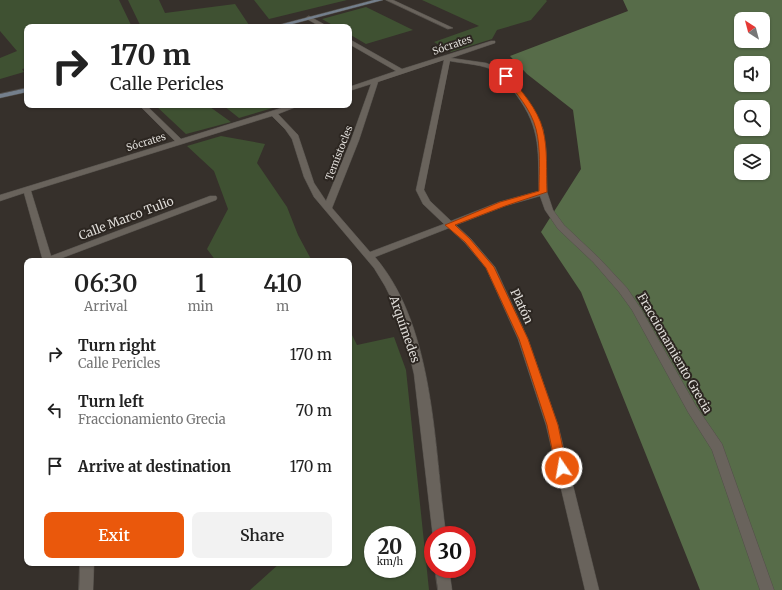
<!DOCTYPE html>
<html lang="en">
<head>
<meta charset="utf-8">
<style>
  body { margin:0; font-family:Merriweather,serif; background:#f2f2f2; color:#222; height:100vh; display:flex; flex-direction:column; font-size:15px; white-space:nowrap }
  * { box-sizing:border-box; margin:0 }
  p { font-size:13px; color:#767676 }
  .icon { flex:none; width:22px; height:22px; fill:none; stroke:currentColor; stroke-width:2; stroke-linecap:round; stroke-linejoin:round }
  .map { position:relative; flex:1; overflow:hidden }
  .panel { position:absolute; left:24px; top:258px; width:328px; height:308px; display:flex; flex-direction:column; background:#fff; border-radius:8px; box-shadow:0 1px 3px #0004 }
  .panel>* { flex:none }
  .banner { position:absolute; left:24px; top:24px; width:328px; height:84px; border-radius:8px; box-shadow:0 1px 3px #0004; background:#fff; color:#222; overflow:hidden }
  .needle { width:26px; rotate:324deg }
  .fabs { position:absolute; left:734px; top:12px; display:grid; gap:8px }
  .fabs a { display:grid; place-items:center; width:36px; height:36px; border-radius:8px; background:#fff; box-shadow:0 1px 3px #0004; font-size:20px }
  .speed { position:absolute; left:364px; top:526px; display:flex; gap:8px; font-size:20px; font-weight:700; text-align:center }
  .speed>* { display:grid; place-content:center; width:52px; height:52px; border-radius:50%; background:#fff; box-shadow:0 1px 3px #0004; line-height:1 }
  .speed small { font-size:10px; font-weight:400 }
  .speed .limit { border:6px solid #d22; background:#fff; color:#111 }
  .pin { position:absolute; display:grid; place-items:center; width:34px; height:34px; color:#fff; margin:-17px; border-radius:8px; box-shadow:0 2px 6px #0006 }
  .me { position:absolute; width:44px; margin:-22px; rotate:348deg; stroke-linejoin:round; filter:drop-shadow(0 0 3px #0008) }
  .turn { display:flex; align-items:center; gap:14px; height:84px; padding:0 20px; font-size:18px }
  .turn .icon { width:52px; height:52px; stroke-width:2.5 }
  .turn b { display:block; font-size:28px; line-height:34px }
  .eta { display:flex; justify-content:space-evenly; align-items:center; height:68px; text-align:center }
  .eta b { font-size:24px; font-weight:600; line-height:28px }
  .primary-button { display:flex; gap:8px; margin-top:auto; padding:8px 20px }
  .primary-button a { flex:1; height:46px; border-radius:8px; background:#ea580c; color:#fff; font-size:16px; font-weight:600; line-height:46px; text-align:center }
  .primary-button a+a { background:#f2f2f2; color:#222 }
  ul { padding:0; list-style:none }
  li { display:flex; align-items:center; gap:12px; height:56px; padding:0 20px }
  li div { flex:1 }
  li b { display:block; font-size:15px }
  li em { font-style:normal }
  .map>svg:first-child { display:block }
  .green { fill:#3f5132; fill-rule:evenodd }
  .forest { fill:#576c49; fill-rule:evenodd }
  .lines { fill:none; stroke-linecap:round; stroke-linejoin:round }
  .street-casing { stroke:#534f4a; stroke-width:1 }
  .secondary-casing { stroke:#534f4a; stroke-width:1 }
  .street { fill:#69635c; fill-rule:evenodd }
  .secondary { fill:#747f8c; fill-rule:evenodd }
  .route { fill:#ea580c; stroke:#983908 }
  .labels { text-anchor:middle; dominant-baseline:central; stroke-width:4; stroke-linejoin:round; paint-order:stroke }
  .far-street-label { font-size:10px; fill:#dedbd7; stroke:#2c2621 }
  .street-label { font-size:12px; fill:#dedbd7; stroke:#2c2621 }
</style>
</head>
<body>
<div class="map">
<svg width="782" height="590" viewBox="0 0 782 590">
  <rect width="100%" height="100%" fill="#36302b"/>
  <!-- green -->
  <g class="green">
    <polygon points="0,0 119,0 132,27 27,27 27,68 22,69 24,72 0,79 0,58 17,51 0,31"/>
    <polygon points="128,0 159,0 165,13 235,4 249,25 240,27 141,27"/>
    <polygon points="254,0 347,0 269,19"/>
    <polygon points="422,0 546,0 547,1 531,20 497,30 492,39 451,52 434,42 479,26"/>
    <polygon points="366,7 413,30 366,44 349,34 349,27 336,27 322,19"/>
    <polygon points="155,105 215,105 210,107 231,122 186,134"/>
    <polygon points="227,105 283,105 239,118 224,106"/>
    <polygon points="221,136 265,144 257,163 287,207 298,235 312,261 216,261 207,249 228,209 214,171 187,146"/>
    <path d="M349,329L357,345L394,337L406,370L429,590H250L280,563H349ZM373,535H407V569H373Z"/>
  </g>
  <!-- forest -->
  <path class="forest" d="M623,0H782V590H700L581,292L541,232L581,169L573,110L527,74L510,56L628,11ZM741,19H763V41H741ZM741,63H763V85H741ZM741,107H763V129H741ZM741,151H763V173H741Z"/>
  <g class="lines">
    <!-- street casing -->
    <g class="street-casing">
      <g id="street">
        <polygon points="386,0 393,0 453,28 448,29"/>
        <polygon points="309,16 327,26 328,27 321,27 307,19 306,18"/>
        <path d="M349,39L402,69L491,41H495V43L451,58L486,63L503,70L530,103L543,129L546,150L547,192L553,210L564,225L599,258L627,288L641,309L696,406L722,444L774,590H760L712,450L688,412L632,310L619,292L593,262L558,229L545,210L540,196L505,206L456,225L471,239L495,267L528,339L558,425L599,590H585L546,425L518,339L486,268L465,243L449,228L375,257C435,327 434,447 446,535H433V537L414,374L403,328L395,306L385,286L374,268L314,197L304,177L292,139L285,129L272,116L31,191L51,256L210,196H216L217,198L216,200L54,261H43L24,193L0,201V195L175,141L139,105H146L181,139L291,105H301L278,114L298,135L314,183L326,201L351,140L371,84L349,91V87L396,71L349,44ZM444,60L416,190L423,204L444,224L370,252L332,208L359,140L378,82ZM450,61C465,64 483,64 497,72C503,75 507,83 511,88C541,125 538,146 539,191L499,202L451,221L430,201L424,190Z"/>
        <polygon points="80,563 94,563 93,590 79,590"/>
        <polygon points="435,569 449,569 452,590 438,590"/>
      </g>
    </g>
    <!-- secondary casing -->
    <g class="secondary-casing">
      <g id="secondary">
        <polygon points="374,0 383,0 281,27 271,27"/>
        <polygon points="27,88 27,92 0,98 0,94"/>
      </g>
    </g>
    <!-- street -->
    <use href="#street" class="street"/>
    <!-- secondary -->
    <use href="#secondary" class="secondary"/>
  </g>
  <!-- route -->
  <path class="route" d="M504,74H508C521,91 538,109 543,130C548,149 546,172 547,192L505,206L455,225L470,239L494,267L528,339L558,425L567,468L566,471L562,473L558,471L556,468L547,425L519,339L486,268L465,242L445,225L500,202L539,191C539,171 541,148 536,129C531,109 516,93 504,77Z"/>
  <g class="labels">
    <!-- far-street labels -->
    <g class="far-street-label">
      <text transform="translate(452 45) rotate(-19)">Sócrates</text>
      <text transform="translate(146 142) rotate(-17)">Sócrates</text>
      <text transform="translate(339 153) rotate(-69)">Temístocles</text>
    </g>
    <!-- street labels -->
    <g class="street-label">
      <text transform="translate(126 218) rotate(-21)">Calle Marco Tulio</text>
      <text transform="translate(522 306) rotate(65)">Platón</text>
      <text transform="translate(405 329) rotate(71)">Arquímedes</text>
      <text transform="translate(675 353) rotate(60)">Fraccionamiento Grecia</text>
    </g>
  </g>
</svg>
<div class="fabs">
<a><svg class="needle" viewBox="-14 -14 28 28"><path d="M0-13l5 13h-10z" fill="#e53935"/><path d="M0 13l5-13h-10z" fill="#767676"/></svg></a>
<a><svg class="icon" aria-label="sound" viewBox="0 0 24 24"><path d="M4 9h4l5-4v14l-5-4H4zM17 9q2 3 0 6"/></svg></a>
<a><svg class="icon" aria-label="search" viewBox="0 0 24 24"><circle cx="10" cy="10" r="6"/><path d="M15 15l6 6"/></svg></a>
<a><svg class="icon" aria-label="layers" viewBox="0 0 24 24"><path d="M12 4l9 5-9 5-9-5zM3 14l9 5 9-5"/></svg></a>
</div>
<div class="speed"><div>20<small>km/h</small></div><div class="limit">30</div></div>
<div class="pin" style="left:506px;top:76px;background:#d93025"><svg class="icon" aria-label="arrive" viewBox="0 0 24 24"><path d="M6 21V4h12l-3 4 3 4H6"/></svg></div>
<svg class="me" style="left:562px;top:468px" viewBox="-20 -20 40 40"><circle r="17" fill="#ea580c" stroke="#fff" stroke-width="3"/><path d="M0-11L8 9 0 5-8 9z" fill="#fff"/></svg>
<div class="banner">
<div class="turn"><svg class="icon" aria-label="right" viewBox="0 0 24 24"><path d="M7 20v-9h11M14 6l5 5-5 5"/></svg><div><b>170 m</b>Calle Pericles</div></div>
</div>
<section class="panel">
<div class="eta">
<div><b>06:30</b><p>Arrival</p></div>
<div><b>1</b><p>min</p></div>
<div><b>410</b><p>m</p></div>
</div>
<ul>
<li><svg class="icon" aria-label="right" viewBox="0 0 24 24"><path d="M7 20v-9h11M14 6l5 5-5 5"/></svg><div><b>Turn right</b><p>Calle Pericles</p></div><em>170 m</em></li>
<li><svg class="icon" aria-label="left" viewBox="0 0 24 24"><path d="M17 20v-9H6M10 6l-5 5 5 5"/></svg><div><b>Turn left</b><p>Fraccionamiento Grecia</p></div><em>70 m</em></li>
<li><svg class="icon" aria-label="arrive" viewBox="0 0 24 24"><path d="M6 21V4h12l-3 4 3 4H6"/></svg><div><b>Arrive at destination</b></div><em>170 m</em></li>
</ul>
<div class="primary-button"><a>Exit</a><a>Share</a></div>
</section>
</div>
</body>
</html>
